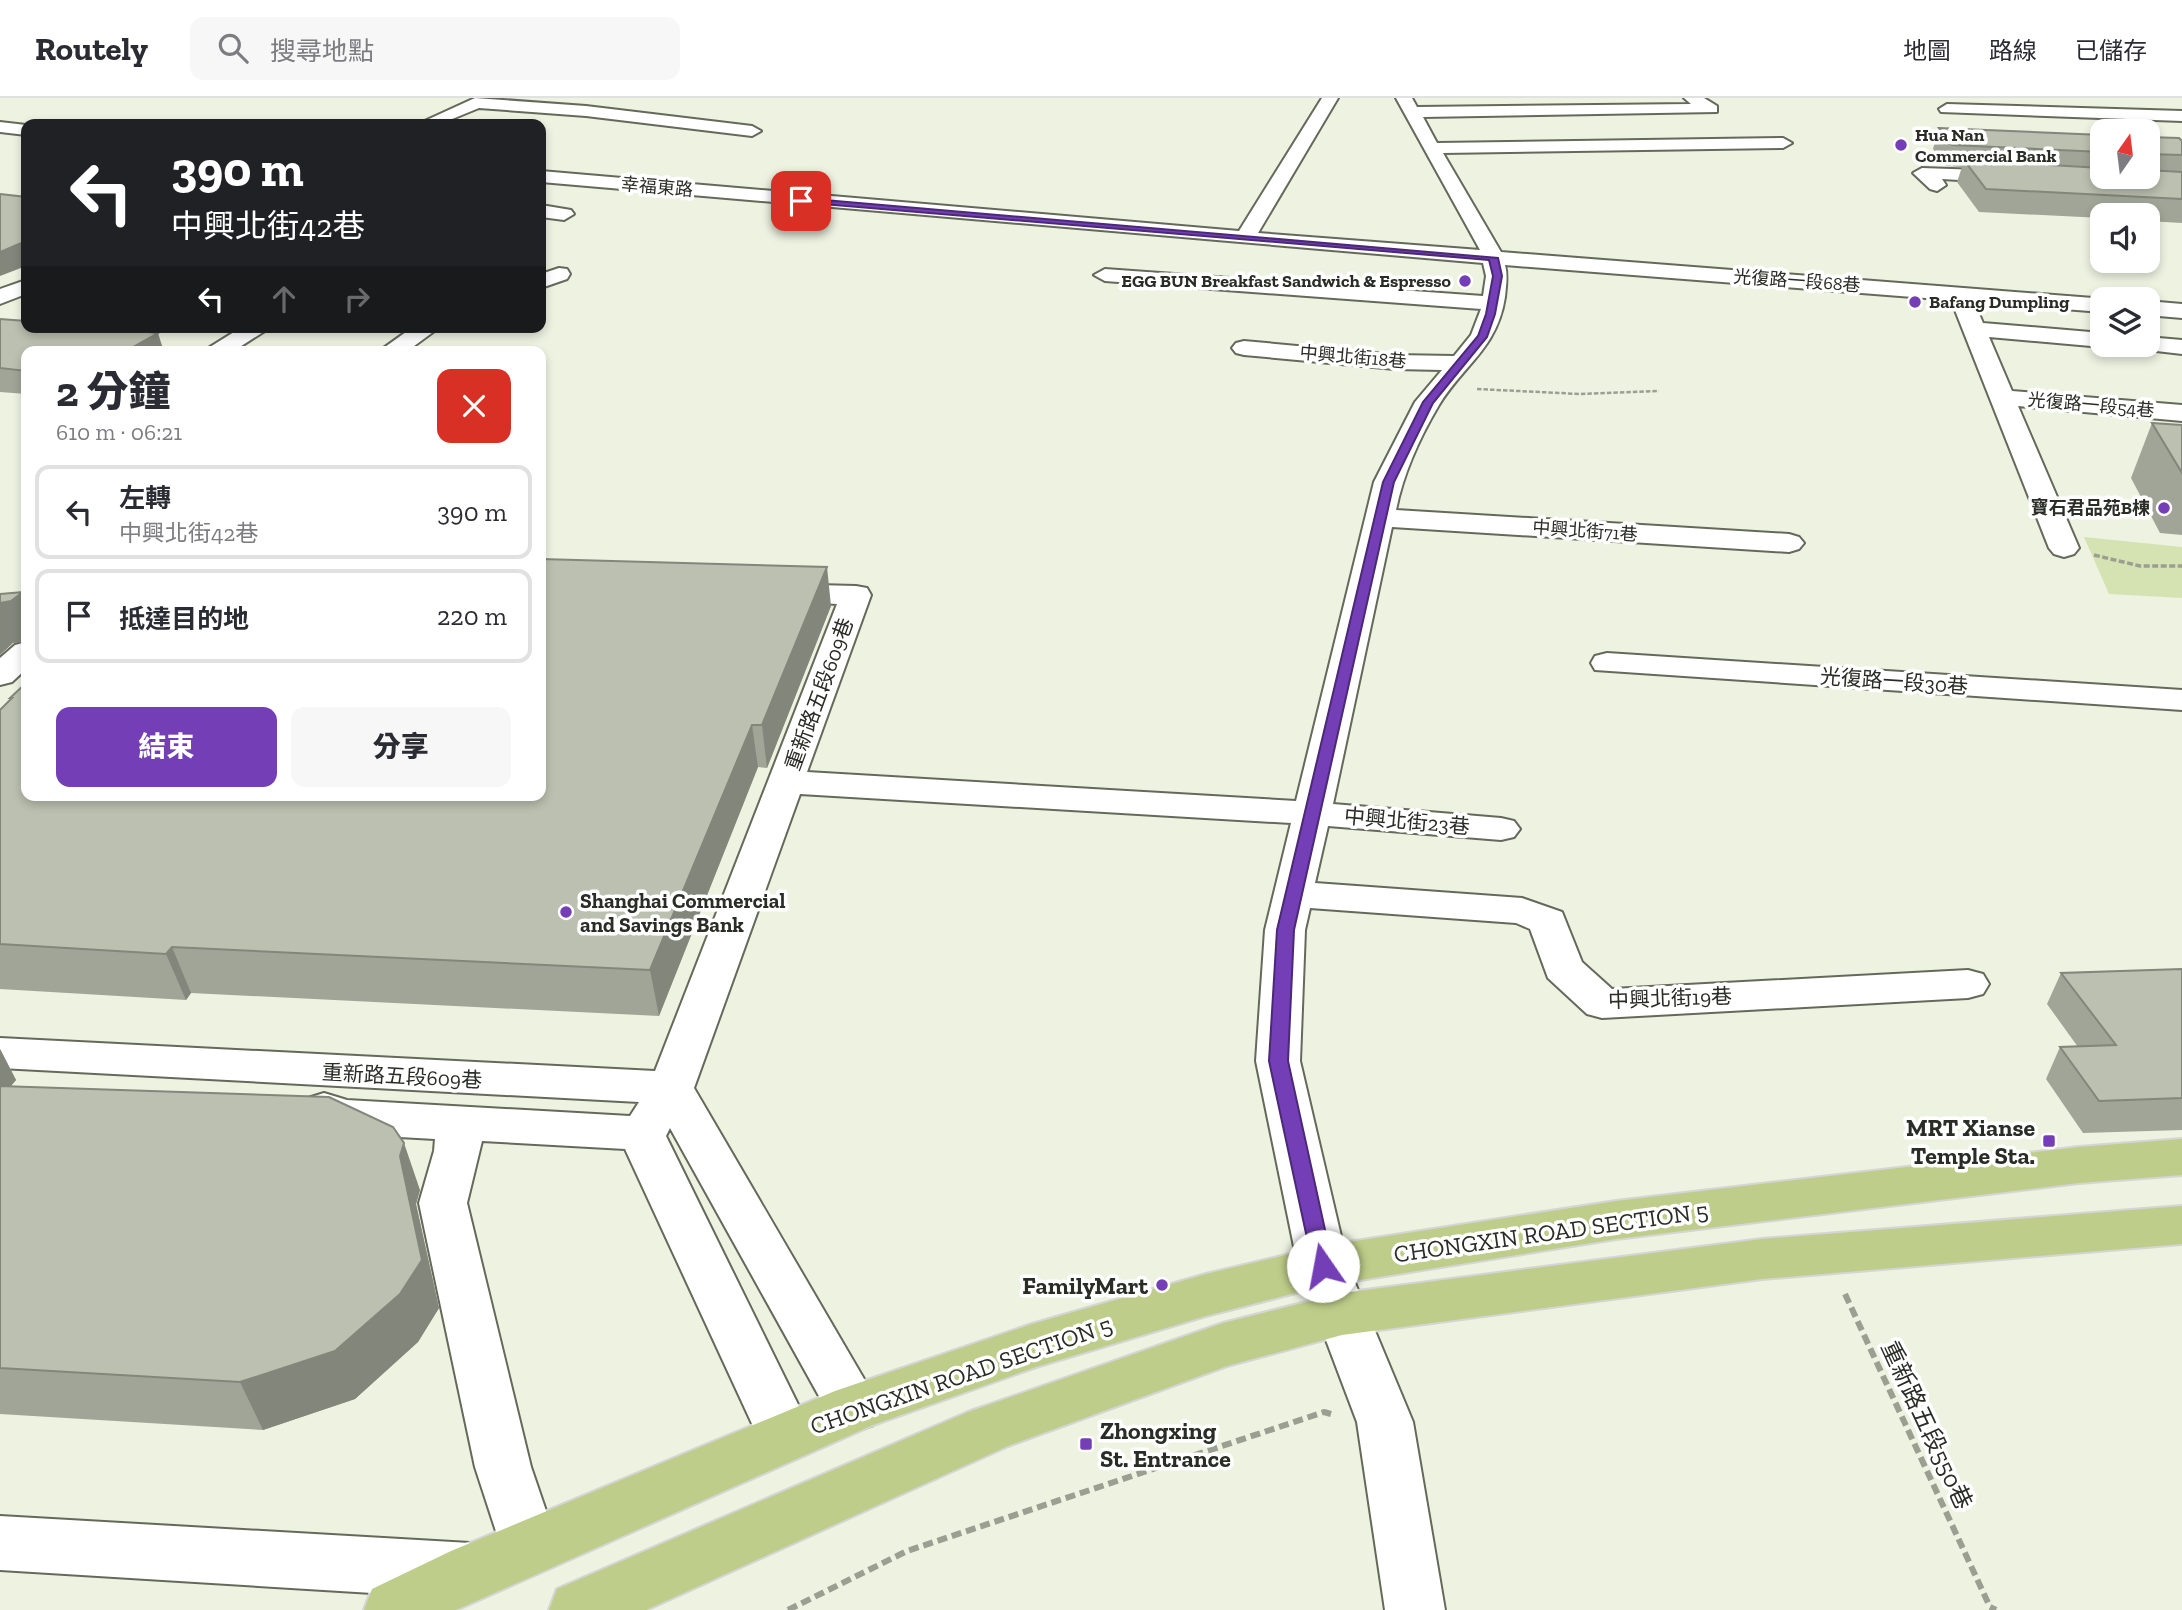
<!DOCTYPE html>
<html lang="zh-TW">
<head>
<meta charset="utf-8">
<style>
  body { margin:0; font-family:"Zilla Slab","Noto Sans TC",serif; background:#f7f7f7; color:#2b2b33; height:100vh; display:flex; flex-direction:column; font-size:26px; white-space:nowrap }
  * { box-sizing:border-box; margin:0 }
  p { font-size:23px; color:#7c7c81 }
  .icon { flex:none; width:38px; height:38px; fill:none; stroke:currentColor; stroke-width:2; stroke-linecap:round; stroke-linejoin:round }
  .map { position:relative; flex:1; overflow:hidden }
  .panel { position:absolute; left:21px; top:248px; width:525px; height:455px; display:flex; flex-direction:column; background:#fff; border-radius:14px; box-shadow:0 4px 10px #0003 }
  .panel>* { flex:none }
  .hud { position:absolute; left:21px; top:21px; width:525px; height:214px; border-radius:14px; box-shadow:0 4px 10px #0003; background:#202124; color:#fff; overflow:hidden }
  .needle { width:46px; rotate:14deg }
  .controls { position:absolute; left:2090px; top:21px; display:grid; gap:14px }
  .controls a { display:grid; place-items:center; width:70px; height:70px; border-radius:14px; background:#fff; box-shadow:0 4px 10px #0003; font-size:35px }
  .pin { position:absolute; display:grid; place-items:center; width:60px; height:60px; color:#fff; margin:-30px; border-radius:14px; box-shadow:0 4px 10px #0006 }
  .me { position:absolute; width:77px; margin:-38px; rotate:348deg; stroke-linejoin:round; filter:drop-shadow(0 0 5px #0008) }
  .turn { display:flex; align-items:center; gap:24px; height:147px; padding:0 35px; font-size:32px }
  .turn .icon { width:91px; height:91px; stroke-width:2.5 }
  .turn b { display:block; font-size:49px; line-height:60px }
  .lanes { display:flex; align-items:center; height:66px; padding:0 35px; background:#0003; justify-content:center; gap:35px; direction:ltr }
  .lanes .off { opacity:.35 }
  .round { display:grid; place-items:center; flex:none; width:74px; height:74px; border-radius:14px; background:#f7f7f7 }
  .head { display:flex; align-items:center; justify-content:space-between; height:119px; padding:0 35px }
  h1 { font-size:42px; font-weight:800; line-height:52px }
  .action { display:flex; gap:14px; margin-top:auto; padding:14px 35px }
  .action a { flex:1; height:80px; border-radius:14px; background:#743fb6; color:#fff; font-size:28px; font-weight:800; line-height:80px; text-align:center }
  .action a+a { background:#f7f7f7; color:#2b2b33 }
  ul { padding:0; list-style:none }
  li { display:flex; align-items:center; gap:21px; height:94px; margin:0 14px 10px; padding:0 21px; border:4px solid #e1e1e2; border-radius:14px }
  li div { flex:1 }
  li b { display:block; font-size:26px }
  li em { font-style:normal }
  header { display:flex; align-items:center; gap:42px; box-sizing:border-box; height:98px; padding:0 35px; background:#fff; border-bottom:2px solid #e1e1e2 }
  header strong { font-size:33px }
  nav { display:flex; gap:38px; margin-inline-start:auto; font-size:24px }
  .search { width:490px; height:63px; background:#f7f7f7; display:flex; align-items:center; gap:18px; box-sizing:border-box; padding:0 24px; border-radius:14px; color:#7c7c81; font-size:26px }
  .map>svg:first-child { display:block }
  .green { fill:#d5e3b3 }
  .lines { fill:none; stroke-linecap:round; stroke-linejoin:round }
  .minor-casing { stroke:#65695a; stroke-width:4 }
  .major-casing { stroke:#d4d5d4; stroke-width:4 }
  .path-far2 { stroke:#9b9f92; stroke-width:2.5; stroke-dasharray:4.5 2; stroke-linecap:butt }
  .path-far1 { stroke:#9b9f92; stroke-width:3.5; stroke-dasharray:6 2.5; stroke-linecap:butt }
  .path { stroke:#9b9f92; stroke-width:6; stroke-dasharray:10 5; stroke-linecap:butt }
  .minor { fill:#fff; fill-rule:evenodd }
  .major { fill:#becd89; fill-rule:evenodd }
  .wall { fill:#a1a597 }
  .shaded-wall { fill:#83867b }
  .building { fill:#bbc0b0; stroke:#83867b; stroke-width:2 }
  .route { fill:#743fb6; stroke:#4b2976; stroke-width:2 }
  .poi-dot { fill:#743fb6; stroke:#fff; stroke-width:2.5 }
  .labels { text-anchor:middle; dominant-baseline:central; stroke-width:7; stroke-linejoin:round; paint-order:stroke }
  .far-poi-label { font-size:18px; font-weight:bold; fill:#2a2c26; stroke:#fff; text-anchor:start }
  .far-street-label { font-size:18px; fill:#2a2c26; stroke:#fff }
  .street-label { font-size:21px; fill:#2a2c26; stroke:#fff }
  .poi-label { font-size:21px; font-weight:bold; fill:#2a2c26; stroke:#fff; text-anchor:start }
  .near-poi-label { font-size:24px; font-weight:bold; fill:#2a2c26; stroke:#fff; text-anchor:end }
  .near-street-label { font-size:24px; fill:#2a2c26; stroke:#fff }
</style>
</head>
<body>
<header>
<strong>Routely</strong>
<div class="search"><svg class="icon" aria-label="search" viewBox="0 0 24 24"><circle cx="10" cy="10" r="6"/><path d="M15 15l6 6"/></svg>搜尋地點</div>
<nav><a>地圖</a><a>路線</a><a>已儲存</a></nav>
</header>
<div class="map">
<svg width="2182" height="1512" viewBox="0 0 2182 1512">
  <rect width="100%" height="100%" fill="#edf2e1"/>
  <!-- green -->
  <polygon class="green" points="2084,439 2182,449 2182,500 2109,496"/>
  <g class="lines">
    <!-- minor casing -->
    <g class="minor-casing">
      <g id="minor">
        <polygon points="475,0 586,8 752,28 761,33 752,38 586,18 479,10 440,26 418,26"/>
        <path d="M1322,0H1338L1258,135L1480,152L1396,0H1412L1417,9L1691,6L1684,0H1704L1717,8V14L1423,19L1437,45L1783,40L1792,45L1783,50L1443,55L1501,154L2106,201H2102V214L1974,204L1983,225L2102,235V247H2110L2102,249L1989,239L2012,293L2182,307V323L2018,308L2079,450L2074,456L2064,459L2054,456L2049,450L1951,202L1505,167C1508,178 1506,187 1505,199C1497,251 1464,266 1439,307C1420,339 1403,376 1396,412L1789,436L1799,439L1804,445L1799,451L1789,454L1392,429L1333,706L1501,720L1514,723L1520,731L1514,739L1501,742L1328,728L1315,785L1522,800L1562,814L1582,864L1612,891L1968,872L1983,876L1989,886L1983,896L1968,900L1602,920L1587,916L1548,880L1530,831L1516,825L1310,810L1305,832L1300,963L1348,1168L1413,1324L1445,1512H1385L1357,1324L1298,1168L1256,963L1265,832L1291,725L800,696L694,990L881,1310L873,1327L854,1334L835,1327L670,1030L666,1038L814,1339L806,1356L786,1363L766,1356L625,1051L482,1043L467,1105L531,1369L558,1448L549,1467L528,1475L507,1467L475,1369L419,1105L434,1053L435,1041L345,1036L308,1024L301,1012L308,1000L324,995L347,1002L630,1018L639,1004L0,970V940L655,973L837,506L768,502L764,495L768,488L779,486L856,488L867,490L871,497L807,674L1296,703L1374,384L1415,304L1442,272L1395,271L1244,257L1236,255L1232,250L1236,245L1244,243L1395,257L1454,258L1471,237L1481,211L1105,183L1094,177L1105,171L1483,198L1486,178L1483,165L541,84V73L1239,133Z"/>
        <polygon points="1947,6 2182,13 2182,23 1941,14 1939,11"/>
        <polygon points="0,24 26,27 26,37 0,34"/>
        <polygon points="1922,70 2010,73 2019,79 2010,85 1942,81 1946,87 1937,93 1930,91 1913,75"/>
        <polygon points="541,107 571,112 574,116 564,122 541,119"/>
        <polygon points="559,170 567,171 570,176 567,181 541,190 541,176"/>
        <polygon points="26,182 26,196 0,206 0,191"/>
        <polygon points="2147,203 2182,206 2182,220 2147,217"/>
        <polygon points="242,229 271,229 232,254 202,254"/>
        <polygon points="413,229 440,229 406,254 378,254"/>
        <polygon points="2147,239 2182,242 2182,256 2139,251 2136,247 2147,247"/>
        <polygon points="26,544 26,571 12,584 0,587 0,560 15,547"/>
        <polygon points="1607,555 2182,592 2182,612 1595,572 1591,565 1595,558"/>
        <polygon points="0,1418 470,1445 491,1453 500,1473 491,1493 470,1501 0,1472"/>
      </g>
    </g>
    <!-- major casing -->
    <g class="major-casing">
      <g id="major">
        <polygon points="2182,1041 2182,1077 2079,1085 1616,1141 1323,1188 1206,1218 1036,1269 873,1327 456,1512 364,1512 372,1491 451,1453 835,1293 1032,1226 1206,1176 1323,1148 1616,1103 2079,1049"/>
        <polygon points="2182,1108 2182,1146 1762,1181 1342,1237 1227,1268 1008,1348 646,1512 549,1512 557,1491 968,1314 1223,1225 1342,1195 1762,1141"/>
      </g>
    </g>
    <!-- path-far2 -->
    <polyline class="path-far2" points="1477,291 1580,296 1659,293"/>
    <!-- path-far1 -->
    <polyline class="path-far1" points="2094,457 2140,468 2182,468"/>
    <!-- path -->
    <g class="path">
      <polyline points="1845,1196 1990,1509 1996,1512"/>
      <polyline points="788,1512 907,1453 1324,1314 1331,1316"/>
    </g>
    <!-- minor -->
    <use href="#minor" class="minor"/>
    <!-- major -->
    <use href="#major" class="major"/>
  </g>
  <!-- wall -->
  <g class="wall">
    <polygon points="1939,30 2102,37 2102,79 2147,79 2147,39 2182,43 2182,125 2147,123 2147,117 2102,117 2102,120 1979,114 1957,84 1962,69 1946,68 1933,51"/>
    <polygon points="0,221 26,254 26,296 0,294"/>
    <polygon points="2152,325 2182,327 2182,437 2160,435 2131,380"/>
    <polygon points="831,508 767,670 758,669 659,918 191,895 186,902 0,891 0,612 11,602 10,600 26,585 26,698 541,698"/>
    <polygon points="2182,871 2182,1032 2083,1035 2046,981 2060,949 2078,949 2047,906 2061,875"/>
    <polygon points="0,951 16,982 10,989 420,1092 416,1106 439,1210 418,1244 355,1301 263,1332 0,1316"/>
  </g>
  <!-- shaded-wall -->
  <g class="shaded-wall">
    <polygon points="26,143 26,168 0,178 0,154"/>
    <polygon points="158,235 164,254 124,254"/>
    <polygon points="827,469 831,508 767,670 762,627"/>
    <polygon points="23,494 26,501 26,544 13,545 0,557 0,505"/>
    <polygon points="752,627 758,669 659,918 650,872"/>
    <polygon points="172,849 191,895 186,902 166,856"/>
    <polygon points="0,951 16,982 0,1001"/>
    <polygon points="404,1045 420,1092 416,1106 439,1210 418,1244 355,1301 263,1332 240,1284 400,1058"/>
  </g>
  <!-- building -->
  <g class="building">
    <polygon points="1939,30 2102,37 2102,54 1952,47"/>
    <polygon points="2147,39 2179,40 2182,43 2182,57 2147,56"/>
    <polygon points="1964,62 2102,70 2102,79 2147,79 2147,72 2182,74 2182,101 1986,91"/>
    <polygon points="0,96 26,99 26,143 0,154"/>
    <polygon points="0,221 26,223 26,229 93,229 158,235 124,254 26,254 26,273 0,270"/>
    <polygon points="2152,325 2182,327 2182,375"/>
    <polygon points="541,461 827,469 762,627 752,627 650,872 172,849 166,856 0,846 0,612 12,600 10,600 26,585 26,698 541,698"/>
    <polygon points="23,494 11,503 0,505 0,496"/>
    <polygon points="2182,871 2182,1000 2099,1003 2060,949 2116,947 2061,875"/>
    <polygon points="0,988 329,999 393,1029 404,1045 400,1058 422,1162 400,1196 335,1253 240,1284 0,1270"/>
  </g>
  <!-- route -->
  <polygon class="route" points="801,100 1498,160 1502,178 1495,216 1487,239 1433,305 1394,384 1294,832 1288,963 1333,1168 1330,1174 1316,1174 1313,1168 1269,963 1277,832 1383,384 1423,304 1478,238 1486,216 1493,178 1489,162 798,104"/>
  <!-- markers -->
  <g class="poi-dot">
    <circle cx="1901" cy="47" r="7"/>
    <circle cx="1465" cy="183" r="7"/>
    <circle cx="1915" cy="204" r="7"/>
    <circle cx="2164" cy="410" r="7"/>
    <circle cx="566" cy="814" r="7"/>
    <rect x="2042" y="1036" width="14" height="14" rx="3.5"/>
    <circle cx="1162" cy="1187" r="7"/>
    <rect x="1079" y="1339" width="14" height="14" rx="3.5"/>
  </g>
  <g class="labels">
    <!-- far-poi labels -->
    <g class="far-poi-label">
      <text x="1915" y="37">Hua Nan<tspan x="1915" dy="21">Commercial Bank</tspan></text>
      <text x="1451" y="183" text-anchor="end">EGG BUN Breakfast Sandwich &amp; Espresso</text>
      <text x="1929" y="204">Bafang Dumpling</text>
      <text x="2150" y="410" text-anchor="end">寶石君品苑B棟</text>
    </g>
    <!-- far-street labels -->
    <g class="far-street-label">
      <text transform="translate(657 89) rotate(5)">幸福東路</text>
      <text transform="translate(1797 183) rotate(4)">光復路一段68巷</text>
      <text transform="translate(1353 259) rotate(5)">中興北街18巷</text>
      <text transform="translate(2091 307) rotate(5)">光復路一段54巷</text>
      <text transform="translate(1585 433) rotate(4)">中興北街71巷</text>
    </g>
    <!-- street labels -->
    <g class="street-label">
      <text transform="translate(1894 583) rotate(4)">光復路一段30巷</text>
      <text transform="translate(819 596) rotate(-70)">重新路五段609巷</text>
      <text transform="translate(1407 723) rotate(5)">中興北街23巷</text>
      <text transform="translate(1670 900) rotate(-2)">中興北街19巷</text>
      <text transform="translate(402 978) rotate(3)">重新路五段609巷</text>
    </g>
    <!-- poi labels -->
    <g class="poi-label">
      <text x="580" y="802">Shanghai Commercial<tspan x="580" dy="24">and Savings Bank</tspan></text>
    </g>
    <!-- near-poi labels -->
    <g class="near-poi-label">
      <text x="2035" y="1029">MRT Xianse<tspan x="2035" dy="28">Temple Sta.</tspan></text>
      <text x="1148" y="1187">FamilyMart</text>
      <text x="1100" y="1332" text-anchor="start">Zhongxing<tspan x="1100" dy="28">St. Entrance</tspan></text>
    </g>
    <!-- near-street labels -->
    <g class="near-street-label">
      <text transform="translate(1551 1134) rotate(-8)">CHONGXIN ROAD SECTION 5</text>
      <text transform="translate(961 1277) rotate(-19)">CHONGXIN ROAD SECTION 5</text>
      <text transform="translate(1927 1327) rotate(65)">重新路五段550巷</text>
    </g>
  </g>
</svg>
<div class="controls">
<a><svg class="needle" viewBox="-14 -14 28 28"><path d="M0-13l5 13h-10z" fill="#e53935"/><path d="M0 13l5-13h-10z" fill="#7c7c81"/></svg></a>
<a><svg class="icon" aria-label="sound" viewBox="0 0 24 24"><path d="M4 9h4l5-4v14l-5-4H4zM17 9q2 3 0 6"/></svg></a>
<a><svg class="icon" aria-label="layers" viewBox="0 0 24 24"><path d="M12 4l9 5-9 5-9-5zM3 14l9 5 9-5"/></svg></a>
</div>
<div class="pin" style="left:801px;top:103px;background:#d93025"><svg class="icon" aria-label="arrive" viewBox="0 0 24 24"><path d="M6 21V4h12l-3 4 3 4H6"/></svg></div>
<svg class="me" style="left:1323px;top:1168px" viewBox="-20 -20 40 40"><circle r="19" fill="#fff"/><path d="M0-13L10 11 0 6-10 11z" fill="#743fb6"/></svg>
<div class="hud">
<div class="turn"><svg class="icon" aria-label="left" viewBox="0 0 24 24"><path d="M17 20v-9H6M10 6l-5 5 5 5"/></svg><div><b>390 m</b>中興北街42巷</div></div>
<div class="lanes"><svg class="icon" aria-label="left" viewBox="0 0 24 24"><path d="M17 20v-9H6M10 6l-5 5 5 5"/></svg><svg class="icon off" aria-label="ahead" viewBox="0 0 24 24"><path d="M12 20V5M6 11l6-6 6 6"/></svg><svg class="icon off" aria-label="right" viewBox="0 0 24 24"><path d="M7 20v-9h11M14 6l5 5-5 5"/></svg></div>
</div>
<section class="panel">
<div class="head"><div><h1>2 分鐘</h1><p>610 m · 06:21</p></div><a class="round" style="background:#d93025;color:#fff"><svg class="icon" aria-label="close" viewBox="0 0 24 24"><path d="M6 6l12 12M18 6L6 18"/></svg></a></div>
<ul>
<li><svg class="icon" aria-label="left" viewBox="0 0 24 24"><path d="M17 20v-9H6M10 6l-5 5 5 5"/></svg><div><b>左轉</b><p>中興北街42巷</p></div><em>390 m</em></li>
<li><svg class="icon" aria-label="arrive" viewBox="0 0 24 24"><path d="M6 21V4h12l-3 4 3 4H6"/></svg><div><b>抵達目的地</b></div><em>220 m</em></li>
</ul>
<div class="action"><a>結束</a><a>分享</a></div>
</section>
</div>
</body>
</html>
